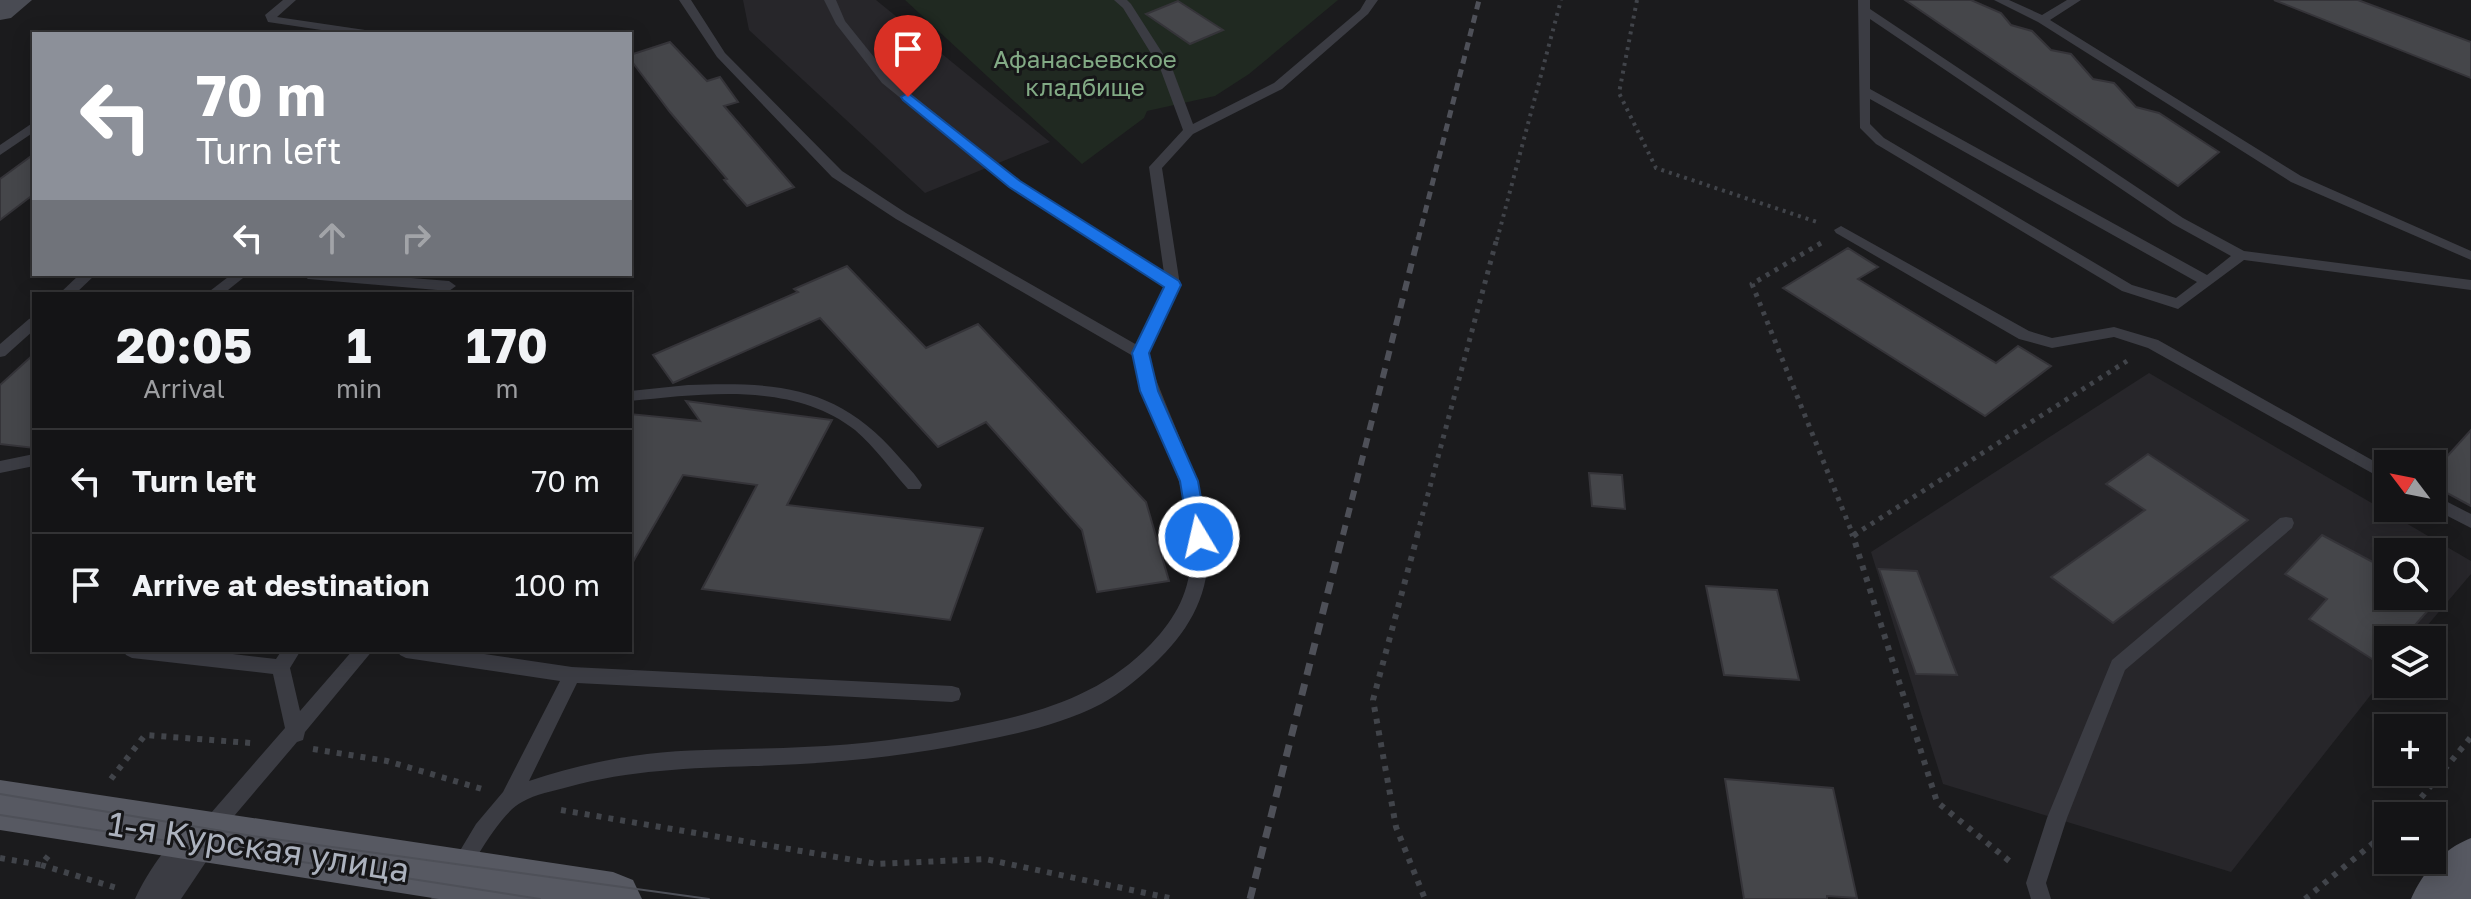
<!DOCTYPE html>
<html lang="en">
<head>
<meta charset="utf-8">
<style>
  body { margin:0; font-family:"Golos Text",sans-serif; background:#1d1d1f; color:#f1f3f6; height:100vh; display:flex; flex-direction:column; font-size:30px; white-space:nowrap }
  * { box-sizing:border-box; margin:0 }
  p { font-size:26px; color:#9d9ea1 }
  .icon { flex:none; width:44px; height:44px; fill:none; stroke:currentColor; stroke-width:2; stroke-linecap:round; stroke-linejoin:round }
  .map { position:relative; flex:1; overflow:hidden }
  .drawer { position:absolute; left:32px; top:292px; width:600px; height:360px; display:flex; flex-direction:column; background:#141416; border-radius:0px; box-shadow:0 4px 20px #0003,0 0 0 2px #333335 }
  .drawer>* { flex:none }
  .guide { position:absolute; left:32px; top:32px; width:600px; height:244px; border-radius:0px; box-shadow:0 4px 20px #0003,0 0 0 2px #333335; background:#8c9099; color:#fff; overflow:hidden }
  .needle { width:52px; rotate:302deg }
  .buttons { position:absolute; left:2374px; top:450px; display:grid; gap:16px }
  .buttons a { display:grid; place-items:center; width:72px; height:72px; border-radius:0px; background:#141416; box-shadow:0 4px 20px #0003,0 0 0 2px #333335; font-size:40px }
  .pin { position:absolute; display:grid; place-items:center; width:68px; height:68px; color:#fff; margin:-82px -34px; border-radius:50% 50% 50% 0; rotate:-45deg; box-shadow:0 0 8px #0007 }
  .pin .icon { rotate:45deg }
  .me { position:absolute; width:88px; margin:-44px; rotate:351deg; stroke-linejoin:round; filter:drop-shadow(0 0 6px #0008) }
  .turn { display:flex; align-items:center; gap:28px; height:168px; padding:0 32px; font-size:36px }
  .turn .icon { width:104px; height:104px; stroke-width:2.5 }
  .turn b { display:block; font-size:56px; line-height:68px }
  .lanes { display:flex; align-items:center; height:76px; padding:0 32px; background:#0003; justify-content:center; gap:40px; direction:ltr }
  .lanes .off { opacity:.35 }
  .eta { display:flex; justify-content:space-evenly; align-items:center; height:136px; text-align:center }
  .eta b { font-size:48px; font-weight:700; line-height:56px }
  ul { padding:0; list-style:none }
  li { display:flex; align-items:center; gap:24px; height:104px; padding:0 32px; border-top:2px solid #333335 }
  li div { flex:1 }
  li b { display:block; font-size:30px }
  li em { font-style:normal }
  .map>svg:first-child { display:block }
  .built { fill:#27262a; fill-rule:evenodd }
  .green { fill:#202921 }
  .building { fill:#45464a; stroke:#353439; stroke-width:2 }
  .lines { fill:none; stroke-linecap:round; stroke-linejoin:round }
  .path-far2 { stroke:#41444a; stroke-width:4; stroke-dasharray:3 5; stroke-linecap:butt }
  .path-far1 { stroke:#41444a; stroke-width:5; stroke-dasharray:4 6; stroke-linecap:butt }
  .path { stroke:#41444a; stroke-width:6; stroke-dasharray:5 7; stroke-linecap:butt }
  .lane { fill:#3b3c43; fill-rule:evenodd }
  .street { fill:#3b3c43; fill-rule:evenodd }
  .secondary { fill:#494b53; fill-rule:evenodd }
  .primary { fill:#575962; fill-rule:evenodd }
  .tram { stroke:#4e5058; stroke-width:2 }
  .rail-far2 { stroke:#4e5058; stroke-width:5; stroke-dasharray:8 6; stroke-linecap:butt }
  .rail-far1 { stroke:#4e5058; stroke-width:6; stroke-dasharray:10 8; stroke-linecap:butt }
  .rail { stroke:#4e5058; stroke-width:7; stroke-dasharray:12 9; stroke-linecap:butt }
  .route { fill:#1a73e8; stroke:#114b97; stroke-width:2 }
  .labels { text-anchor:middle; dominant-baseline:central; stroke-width:6; stroke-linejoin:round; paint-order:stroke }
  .far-park-label { font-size:24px; fill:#82aa85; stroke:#161618 }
  .near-street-label { font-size:34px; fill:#acb2be; stroke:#161618 }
</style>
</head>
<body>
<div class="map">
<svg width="2471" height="899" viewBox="0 0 2471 899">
  <rect width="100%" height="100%" fill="#1b1b1d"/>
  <!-- built -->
  <g class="built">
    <polygon points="743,0 876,0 1050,142 925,193 749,30"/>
    <path d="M2149,373L2471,561V574L2415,640H2388V673L2231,872L1943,784L1871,552ZM2388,552H2432V596H2388Z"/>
  </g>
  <!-- green -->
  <polygon class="green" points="905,0 1338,0 1249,74 1215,96 1147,111 1144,118 1082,164"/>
  <!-- building -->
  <g class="building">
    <polygon points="1905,0 1971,0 2001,13 2011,25 2032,31 2051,50 2071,54 2093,79 2114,83 2136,107 2159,113 2219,152 2178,186"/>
    <polygon points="2274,0 2358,0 2471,42 2471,78"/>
    <polygon points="1178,1 1223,30 1190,44 1146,14"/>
    <polygon points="670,42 707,81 720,77 738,102 724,106 794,187 747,206 724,180 727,179 670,112 630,59 630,55"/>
    <polygon points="34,154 34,194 0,220 0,179"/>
    <polygon points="1848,248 1878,267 1858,279 1996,363 2018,346 2051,366 1985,416 1783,288"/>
    <polygon points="847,266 926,348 978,324 1146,502 1169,581 1097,592 1082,530 986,422 938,447 820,318 673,383 653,355 798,292 794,289"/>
    <polygon points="34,354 34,448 0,444 0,385"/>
    <polygon points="686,401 832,420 787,505 983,528 950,620 702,589 757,485 683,475 630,567 630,414 700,421"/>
    <polygon points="2471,430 2471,506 2432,485 2432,473"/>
    <polygon points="2148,454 2248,520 2113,623 2051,577 2145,510 2106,484"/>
    <polygon points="1589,473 1622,475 1625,509 1592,506"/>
    <polygon points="2322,535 2388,570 2388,596 2432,596 2438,599 2402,640 2388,640 2388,656 2380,664 2309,619 2327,599 2285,574"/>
    <polygon points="1879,569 1917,571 1957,675 1916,674"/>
    <polygon points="1706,586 1777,590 1799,680 1724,675"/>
    <polygon points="1725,779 1833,788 1857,898 1827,896 1827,899 1744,899"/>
  </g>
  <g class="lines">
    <!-- path-far2 -->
    <g class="path-far2">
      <polyline points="1637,0 1619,93 1656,168 1820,223"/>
      <polyline points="1497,240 1561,0"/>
    </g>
    <!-- path-far1 -->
    <g class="path-far1">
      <polyline points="1821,243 1752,284 1853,535"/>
      <polyline points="1417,535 1497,238"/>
      <polyline points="1854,535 2127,361"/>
    </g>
    <!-- path -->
    <g class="path">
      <polyline points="1418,533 1373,700 1396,827 1425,899"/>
      <polyline points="1852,533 1853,536"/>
      <polyline points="1857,533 1853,536 1937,802 2013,864"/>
      <polyline points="313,749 387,761 482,789"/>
      <polyline points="111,779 145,735 251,743"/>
      <polyline points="561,810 877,864 985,859 1174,899"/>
      <polyline points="2406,816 2471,737"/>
      <polyline points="0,858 41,865 49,855"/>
      <polyline points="41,865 120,889"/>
      <polyline points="2305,899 2388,831"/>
    </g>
    <!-- lane -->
    <g class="lane">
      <polygon points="283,0 296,0 277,17 365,30 371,33 348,34 268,22 265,15"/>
      <path d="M679,0H691L725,53L842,171L906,213L1137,345L1165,286L1010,187L882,83L836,24L824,0H836L845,21L890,77L1020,181L1164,273L1149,167L1183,130L1160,68L1123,8L1114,0H1127L1131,4L1172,68L1193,124L1274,83L1360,10L1366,0H1378L1368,14L1282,89L1193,134L1162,168L1180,285L1147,353C1167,418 1209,484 1208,554C1208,599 1186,634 1154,664C1138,679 1121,693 1101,704C1062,724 1018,734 975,742C901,757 828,764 753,766C691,768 629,770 568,787C553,791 536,794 522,802C498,814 467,874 453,899H431L476,824L503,792L560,681L406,658L400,655L397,650H457L572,667L952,686L959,688L961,694L959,700L952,702L577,683L529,781C567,768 607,759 647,754C699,748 752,750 804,747C861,745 917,737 973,726C1040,713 1102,695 1151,644C1176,618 1191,590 1191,553C1191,484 1152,421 1133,356L896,219L832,177L717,57Z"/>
      <path d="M1858,0H1870V9L2183,218L2244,251L2471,280V290L2244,260L2178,309L2122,291L1876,144L1860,128ZM1870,19L2173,224L2231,256L2207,275L1870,89ZM1870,99L2197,282L2176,298L2132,285L1884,138L1870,124Z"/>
      <polygon points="1994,0 2009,0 2042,15 2067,0 2081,0 2050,20 2301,176 2471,251 2471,260 2291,182 2038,22"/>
      <polygon points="34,122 34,132 0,155 0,145"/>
      <polygon points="1841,226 2029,331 2052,338 2114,327 2158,340 2388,469 2388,482 2148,348 2114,337 2052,348 2019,339 1836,233 1834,230"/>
      <polygon points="80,274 96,274 75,294 59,294"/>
      <polygon points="232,274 248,274 223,294 206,294"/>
      <polygon points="301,274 362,274 449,281 456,286 449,291 308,279"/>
      <polygon points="34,317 34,330 5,356 0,357 0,344 29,319"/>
      <path d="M688,385C777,382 838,385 899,457C907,466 916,475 922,485L920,489H908C891,470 875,447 855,430C793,381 703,394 630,401V391Z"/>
      <polygon points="34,454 34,466 0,473 0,461"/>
      <polygon points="2432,494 2471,514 2471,528 2432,508"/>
      <polygon points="2286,517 2292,518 2294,523 2292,528 2125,670 2067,818 2046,883 2051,899 2031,899 2026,883 2047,818 2112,660 2280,518"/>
      <polygon points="123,650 199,650 276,659 282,650 301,650 290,668 300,711 353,650 373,650 305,732 303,740 297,742 218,835 211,837 204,835 201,828 204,821 285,728 273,674 132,658 126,655"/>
    </g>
    <!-- street -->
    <path class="street" d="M202,819L216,825L222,838L181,899H135C147,872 175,830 202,819Z"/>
    <!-- secondary -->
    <polygon class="secondary" points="0,0 32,0 11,18 0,20"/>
    <!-- primary -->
    <g class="primary">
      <polygon points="0,780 613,872 633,880 642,899 439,899 0,830"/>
      <path d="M2471,838V899H2411C2423,871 2443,849 2471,838Z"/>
    </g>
    <!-- tram -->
    <g class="tram">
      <polyline points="0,794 252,836 709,899"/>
      <polyline points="0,815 540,899"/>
    </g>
    <!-- rail-far2 -->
    <polyline class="rail-far2" points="1418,240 1479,0"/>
    <!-- rail-far1 -->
    <polyline class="rail-far1" points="1343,535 1418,238"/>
    <!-- rail -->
    <polyline class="rail" points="1250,899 1343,533"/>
  </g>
  <!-- route -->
  <polygon class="route" points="908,93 1020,181 1179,281 1181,285 1149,353 1158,391 1198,481 1208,537 1205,542 1192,542 1189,537 1180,481 1140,391 1132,353 1164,287 1009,187 903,100 901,97"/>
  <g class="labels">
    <!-- far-park labels -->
    <g class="far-park-label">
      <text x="1085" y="58">Афанасьевское<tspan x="1085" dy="28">кладбище</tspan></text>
    </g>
    <!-- near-street labels -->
    <g class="near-street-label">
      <text transform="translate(259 846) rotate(9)">1-я Курская улица</text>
    </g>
  </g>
</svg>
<div class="buttons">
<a><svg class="needle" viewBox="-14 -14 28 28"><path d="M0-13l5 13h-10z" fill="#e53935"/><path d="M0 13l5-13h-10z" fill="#9d9ea1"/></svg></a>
<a><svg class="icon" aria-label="search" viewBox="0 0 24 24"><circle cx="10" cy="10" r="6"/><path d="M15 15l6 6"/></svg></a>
<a><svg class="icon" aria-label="layers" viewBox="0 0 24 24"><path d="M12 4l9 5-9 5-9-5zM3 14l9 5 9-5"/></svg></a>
<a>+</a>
<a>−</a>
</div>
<div class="pin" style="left:908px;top:97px;background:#d93025"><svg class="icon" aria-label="arrive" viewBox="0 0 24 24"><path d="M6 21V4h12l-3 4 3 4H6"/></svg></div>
<svg class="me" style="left:1199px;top:537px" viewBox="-20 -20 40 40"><circle r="17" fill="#1a73e8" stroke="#fff" stroke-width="3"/><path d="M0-11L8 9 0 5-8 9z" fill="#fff"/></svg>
<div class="guide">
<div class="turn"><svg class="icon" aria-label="left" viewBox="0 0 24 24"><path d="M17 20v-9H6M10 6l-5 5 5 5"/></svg><div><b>70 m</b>Turn left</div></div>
<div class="lanes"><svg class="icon" aria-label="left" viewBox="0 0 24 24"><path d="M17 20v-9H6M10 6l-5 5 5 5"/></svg><svg class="icon off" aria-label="ahead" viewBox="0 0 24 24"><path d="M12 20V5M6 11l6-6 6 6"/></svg><svg class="icon off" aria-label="right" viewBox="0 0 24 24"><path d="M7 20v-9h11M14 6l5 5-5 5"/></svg></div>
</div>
<section class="drawer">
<div class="eta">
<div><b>20:05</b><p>Arrival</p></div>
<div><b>1</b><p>min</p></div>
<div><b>170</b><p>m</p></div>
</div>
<ul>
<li><svg class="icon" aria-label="left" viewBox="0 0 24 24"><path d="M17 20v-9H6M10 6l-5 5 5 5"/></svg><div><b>Turn left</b></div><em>70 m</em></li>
<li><svg class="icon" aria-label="arrive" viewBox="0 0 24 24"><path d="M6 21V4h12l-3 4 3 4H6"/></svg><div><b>Arrive at destination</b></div><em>100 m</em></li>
</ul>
</section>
</div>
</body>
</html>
